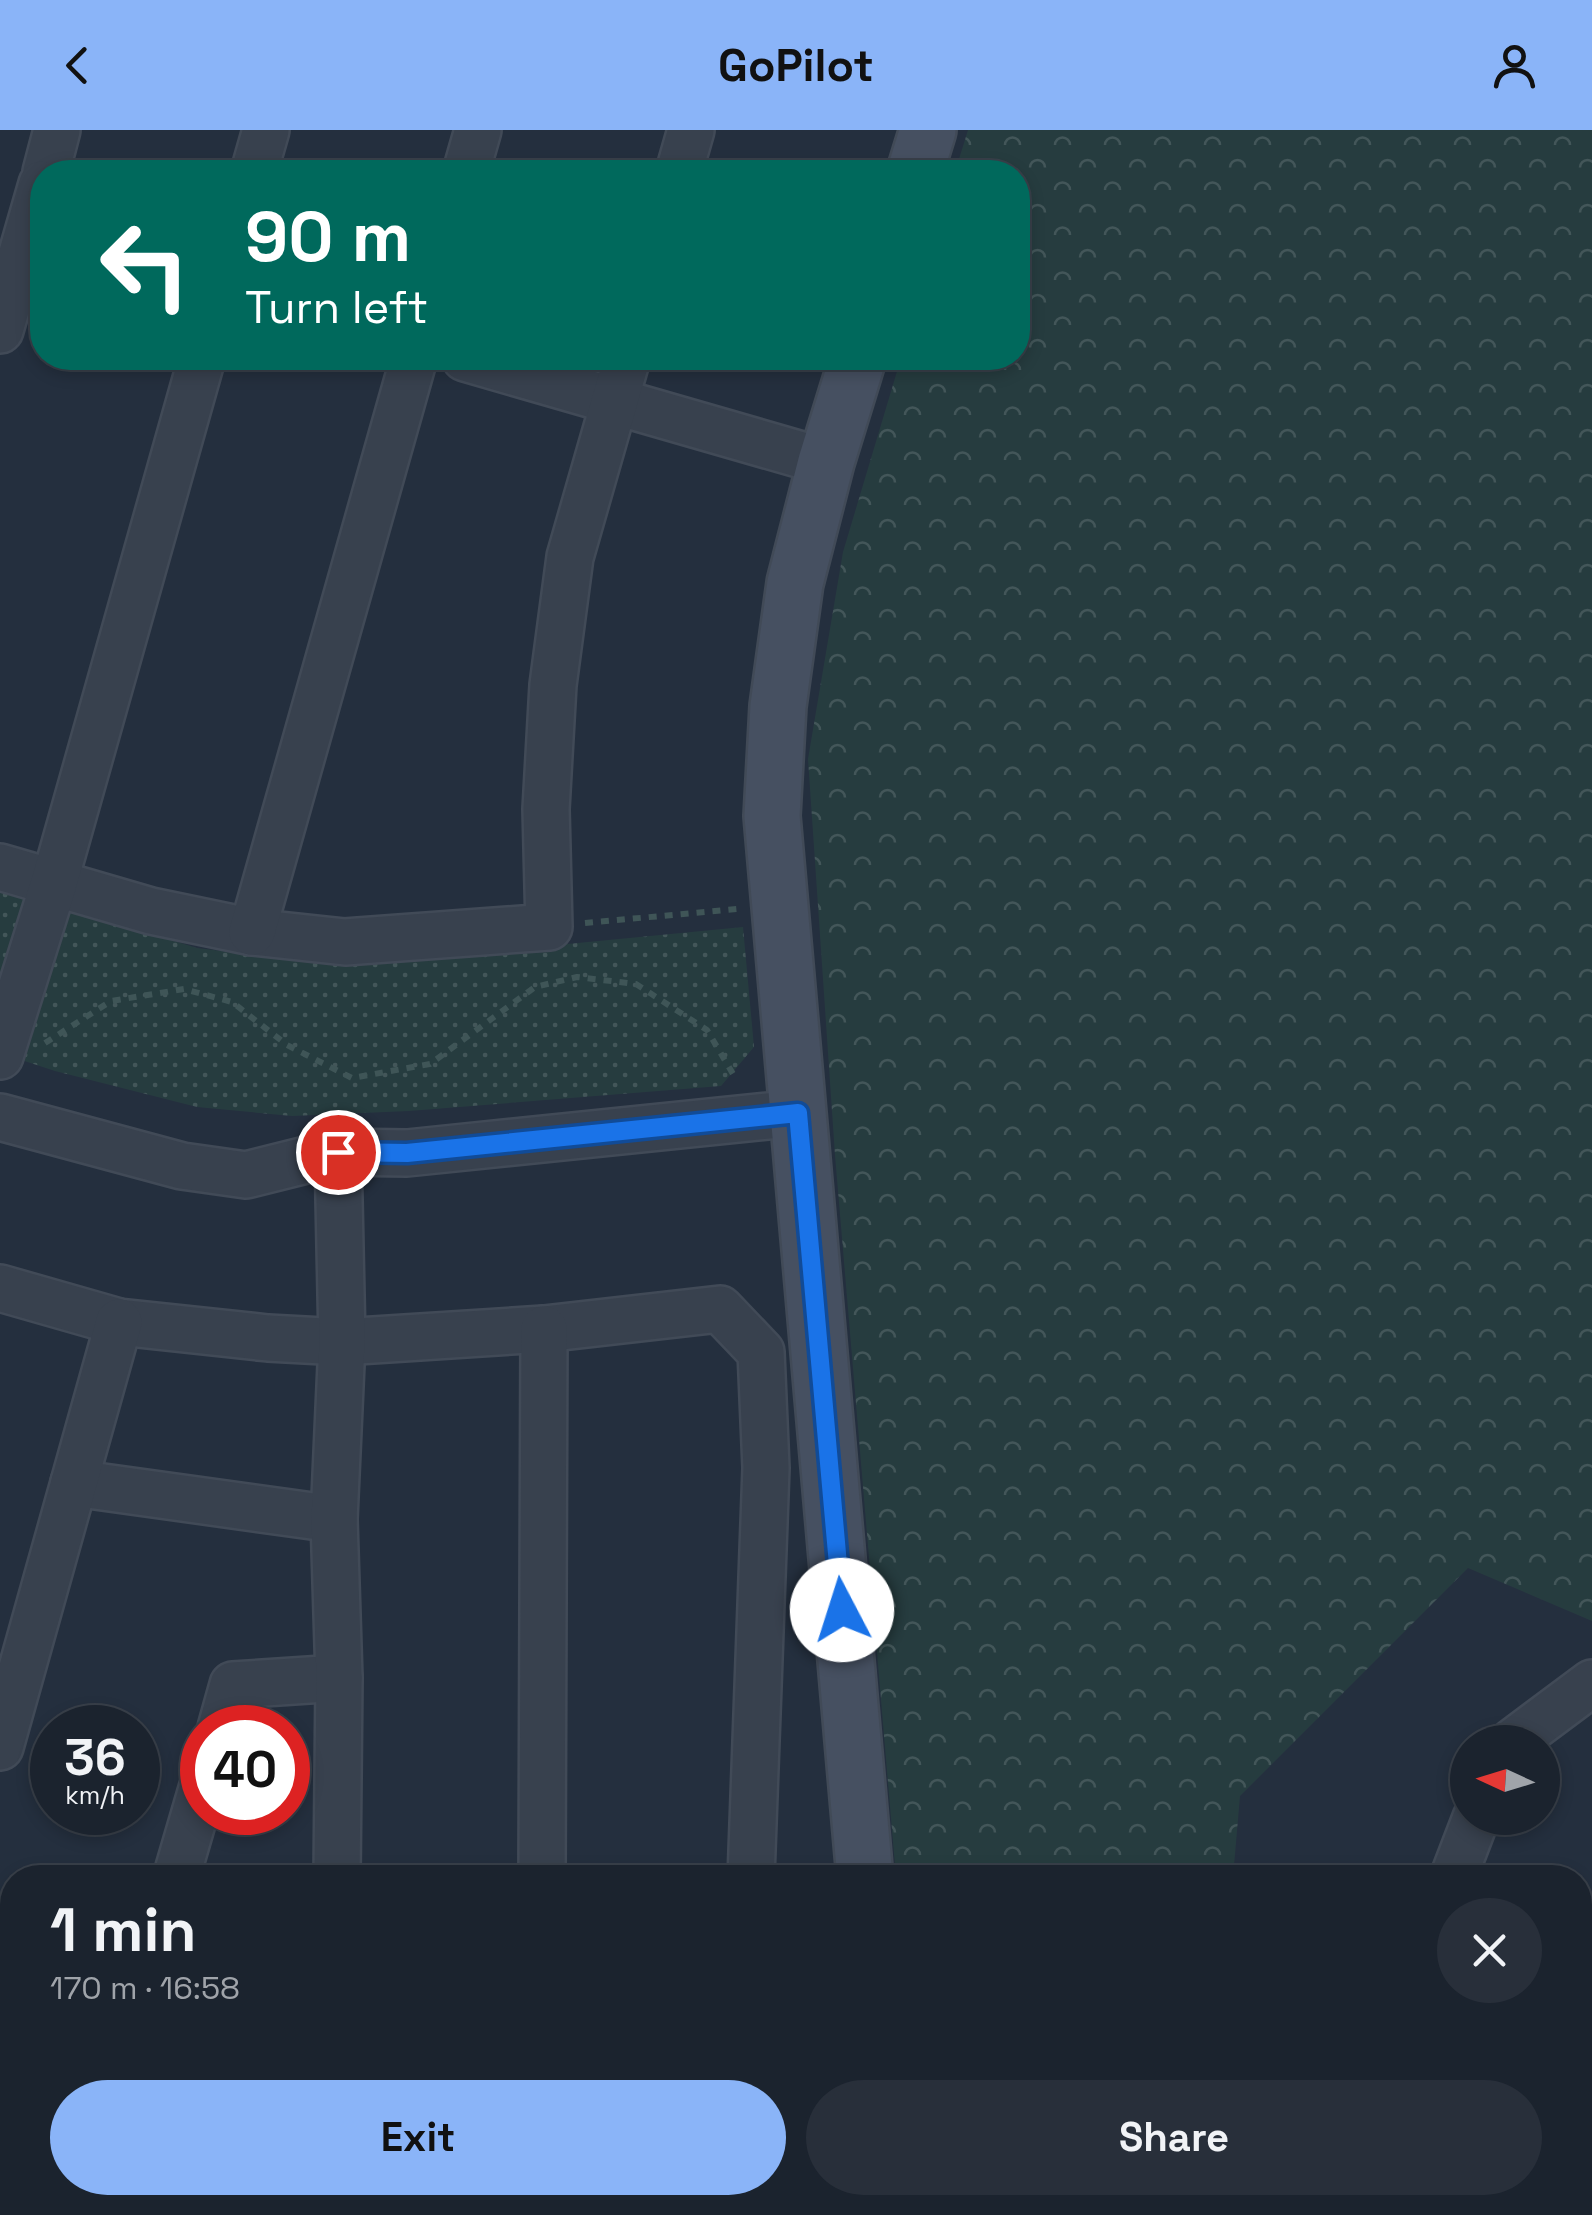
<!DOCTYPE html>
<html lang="en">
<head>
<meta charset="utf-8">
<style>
  body { margin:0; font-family:"Space Grotesk",sans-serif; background:#282f3a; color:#f1f3f6; height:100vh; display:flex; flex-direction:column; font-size:38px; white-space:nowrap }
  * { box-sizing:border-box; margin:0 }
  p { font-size:32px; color:#a0a4aa }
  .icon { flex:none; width:55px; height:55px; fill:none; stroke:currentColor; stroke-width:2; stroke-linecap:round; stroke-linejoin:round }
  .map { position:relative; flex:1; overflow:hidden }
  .side { position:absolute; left:0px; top:1735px; width:1592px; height:350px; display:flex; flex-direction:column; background:#1b232e; border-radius:40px 40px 0 0; box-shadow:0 5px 15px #0003,0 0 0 2px #39404a }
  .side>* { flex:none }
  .guide { position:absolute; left:30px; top:30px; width:1000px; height:210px; border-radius:40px; box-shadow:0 5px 15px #0003,0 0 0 2px #39404a; background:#00695c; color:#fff; overflow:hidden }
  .needle { width:65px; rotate:274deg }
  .fabs { position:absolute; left:1450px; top:1595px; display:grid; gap:20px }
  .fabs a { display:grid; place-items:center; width:110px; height:110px; border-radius:50%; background:#1b232e; box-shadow:0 5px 15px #0003,0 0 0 2px #39404a; font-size:50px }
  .speed { position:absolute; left:30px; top:1575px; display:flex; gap:20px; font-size:50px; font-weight:700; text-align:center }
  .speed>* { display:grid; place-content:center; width:130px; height:130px; border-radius:50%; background:#1b232e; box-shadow:0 5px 15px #0003,0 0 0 2px #39404a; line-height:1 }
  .speed small { font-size:25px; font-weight:400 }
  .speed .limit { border:15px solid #d22; background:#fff; color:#111 }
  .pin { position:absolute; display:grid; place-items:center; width:85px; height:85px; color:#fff; margin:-42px; border:5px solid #fff; border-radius:50%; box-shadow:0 2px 10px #0007 }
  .me { position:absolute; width:110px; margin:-55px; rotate:355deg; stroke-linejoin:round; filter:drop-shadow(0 0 8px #0008) }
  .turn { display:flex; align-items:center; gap:35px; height:210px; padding:0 50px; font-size:45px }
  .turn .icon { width:130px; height:130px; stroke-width:2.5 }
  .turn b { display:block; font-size:70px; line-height:85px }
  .round { display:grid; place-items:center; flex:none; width:105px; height:105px; border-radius:52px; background:#282f3a }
  .overview { display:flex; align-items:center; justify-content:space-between; height:170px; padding:0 50px }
  h1 { font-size:60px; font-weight:700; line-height:75px }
  .action { display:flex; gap:20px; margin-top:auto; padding:20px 50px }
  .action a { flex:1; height:115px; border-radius:60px; background:#8ab4f8; color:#111; font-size:40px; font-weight:700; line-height:115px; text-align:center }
  .action a+a { background:#282f3a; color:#f1f3f6 }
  header { display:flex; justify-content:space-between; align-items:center; height:130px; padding:0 50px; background:#8ab4f8; color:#111; font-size:45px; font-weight:700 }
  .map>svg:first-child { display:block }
  .forest { fill:url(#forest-crowns) }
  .park { fill:url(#park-dots) }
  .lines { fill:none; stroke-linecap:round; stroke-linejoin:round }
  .street-casing { stroke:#414a57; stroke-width:50 }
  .secondary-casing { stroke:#414a57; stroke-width:60 }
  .path { stroke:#3f5557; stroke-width:6; stroke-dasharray:8 8; stroke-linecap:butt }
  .street { stroke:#38414e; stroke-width:45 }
  .secondary { stroke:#465061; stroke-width:55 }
  .route-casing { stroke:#114b97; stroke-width:25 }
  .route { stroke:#1a73e8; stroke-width:18 }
</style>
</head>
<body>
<header><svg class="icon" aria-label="back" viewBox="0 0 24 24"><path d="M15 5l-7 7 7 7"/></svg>GoPilot<svg class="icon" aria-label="person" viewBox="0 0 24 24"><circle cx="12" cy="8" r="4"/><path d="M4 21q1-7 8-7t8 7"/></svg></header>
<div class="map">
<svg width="1592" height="2085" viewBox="0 0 1592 2085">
  <defs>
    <pattern id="forest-crowns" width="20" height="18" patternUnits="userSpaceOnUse" patternTransform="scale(2.5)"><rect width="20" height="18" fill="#263c3f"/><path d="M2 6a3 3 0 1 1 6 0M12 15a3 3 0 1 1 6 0" fill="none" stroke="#435659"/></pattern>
    <pattern id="park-dots" width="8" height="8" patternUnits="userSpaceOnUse" patternTransform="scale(2.5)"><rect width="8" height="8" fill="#263c3f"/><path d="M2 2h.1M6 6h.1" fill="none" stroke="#435659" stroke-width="1.8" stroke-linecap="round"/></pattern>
  </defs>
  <rect width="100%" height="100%" fill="#242f3e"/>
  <!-- forest -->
  <polygon class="forest" points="968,0 1592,0 1592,1491 1468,1438 1240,1666 1233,1747 896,1747 835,1025 808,629 843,422 901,228 1018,228 1018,42 955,42"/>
  <!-- park -->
  <polygon class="park" points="0,757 197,818 342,836 743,797 754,917 721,956 409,981 292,986 197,977 55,941 0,923"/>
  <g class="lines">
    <!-- street casing -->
    <g class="street-casing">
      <g id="street">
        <polyline points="46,42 57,0"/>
        <polyline points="254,42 266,0"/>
        <polyline points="466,42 478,0"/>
        <polyline points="679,42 691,0"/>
        <polyline points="0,200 42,54"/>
        <polyline points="465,228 826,332"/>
        <polyline points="0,737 151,781 252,802 345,812 549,797 546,679 553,555 570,427 627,228"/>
        <polyline points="252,802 414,228"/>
        <polyline points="0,926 54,753 202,228"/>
        <polyline points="0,987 182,1036 246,1045 338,1022 407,1023 798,983"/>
        <polyline points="0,1158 119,1192 268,1208 342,1212 544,1199 720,1179 761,1222 766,1338 751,1748"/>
        <polyline points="74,1353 334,1389"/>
        <polyline points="221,1598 233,1555 339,1548"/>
        <polyline points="1513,1612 1592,1553"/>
        <polyline points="0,1617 119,1192"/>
        <polyline points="176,1748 202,1659"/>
        <polyline points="337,1748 339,1548 334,1389 342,1212 338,1022"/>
        <polyline points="542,1748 544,1199"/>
        <polyline points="1453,1748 1476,1688"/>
        <polyline points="1580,1889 1592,1867"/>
        <polyline points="0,1942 12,1954"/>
        <polyline points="134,2072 146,2084 154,2085"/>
        <polyline points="239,2085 329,2072"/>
        <polyline points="1472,2085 1479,2072"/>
      </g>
    </g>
    <!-- secondary casing -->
    <g class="secondary-casing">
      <g id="secondary">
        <polyline points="915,42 928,0"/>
        <polyline points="858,228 826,332 795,453 778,576 772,686 865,1748"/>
        <polyline points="894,2072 897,2085"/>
      </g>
    </g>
    <!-- path -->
    <g class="path">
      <polyline points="585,793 737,779"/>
      <polyline points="45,913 111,871 184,859 232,872 287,915 352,948 430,934 535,857 577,847 636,854 707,900 736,949"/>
    </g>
    <!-- street -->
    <use href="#street" class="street"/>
    <!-- secondary -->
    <use href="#secondary" class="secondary"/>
  </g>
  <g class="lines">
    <!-- route casing -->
    <g class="route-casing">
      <polyline id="route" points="338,1022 407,1023 798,983 842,1480"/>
    </g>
    <!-- route -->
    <use href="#route" class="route"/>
  </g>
</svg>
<div class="fabs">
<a><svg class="needle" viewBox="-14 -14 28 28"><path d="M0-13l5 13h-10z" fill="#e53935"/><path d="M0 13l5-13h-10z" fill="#a0a4aa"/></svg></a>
</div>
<div class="speed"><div>36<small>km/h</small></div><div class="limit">40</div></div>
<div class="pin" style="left:338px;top:1022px;background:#d93025"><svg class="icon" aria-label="arrive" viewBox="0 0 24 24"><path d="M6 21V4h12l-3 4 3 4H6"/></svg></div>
<svg class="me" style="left:842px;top:1480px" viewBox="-20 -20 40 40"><circle r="19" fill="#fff"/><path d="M0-13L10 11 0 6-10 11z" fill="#1a73e8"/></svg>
<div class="guide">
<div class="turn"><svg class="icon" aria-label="left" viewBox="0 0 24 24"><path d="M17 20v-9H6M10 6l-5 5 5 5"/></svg><div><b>90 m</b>Turn left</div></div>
</div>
<section class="side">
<div class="overview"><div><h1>1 min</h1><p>170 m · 16:58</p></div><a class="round"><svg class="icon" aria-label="close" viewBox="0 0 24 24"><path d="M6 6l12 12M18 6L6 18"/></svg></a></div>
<div class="action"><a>Exit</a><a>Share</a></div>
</section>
</div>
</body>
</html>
